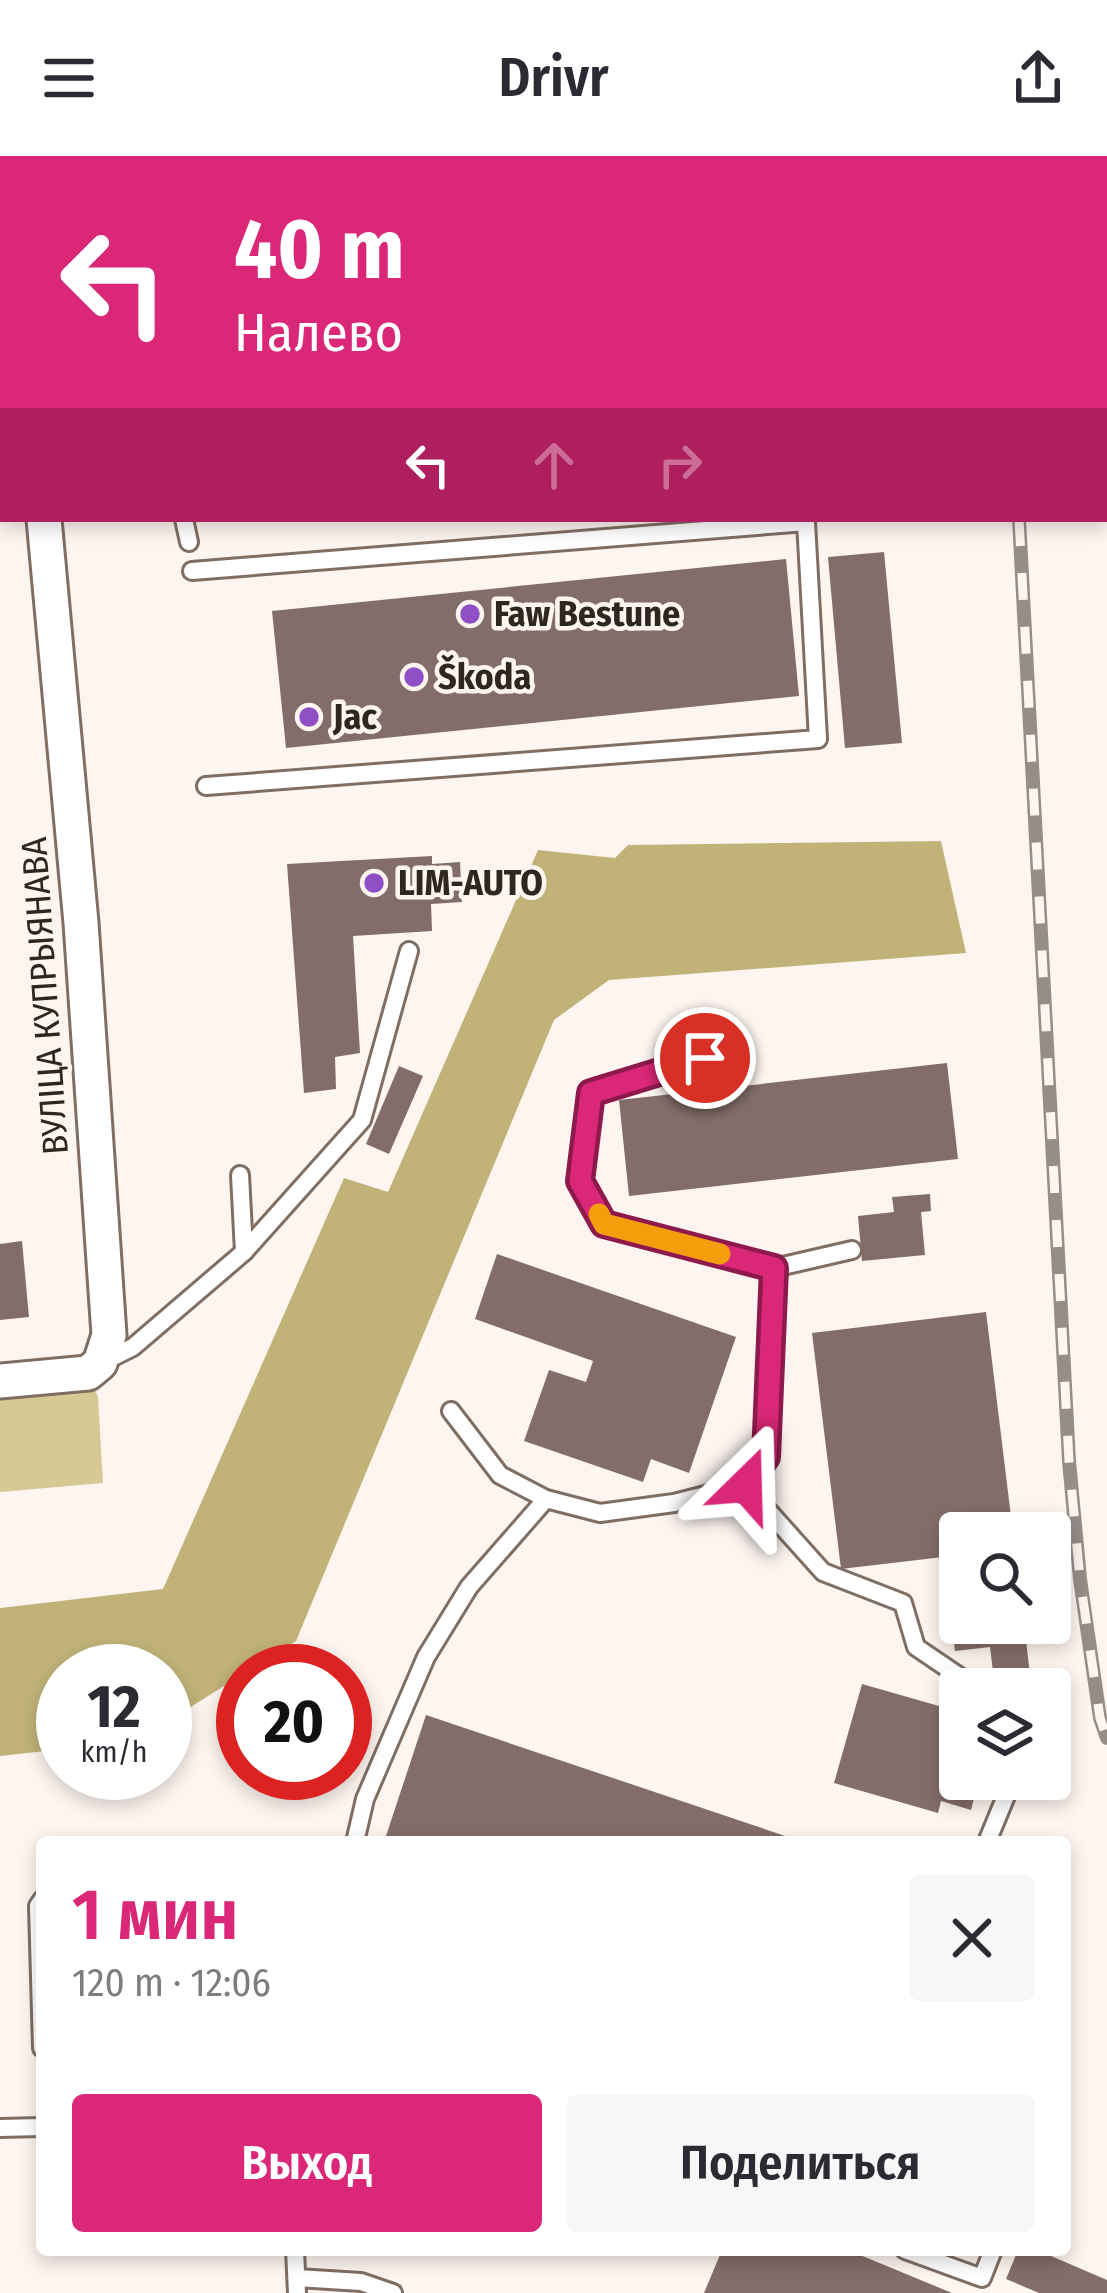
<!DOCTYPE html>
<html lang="ru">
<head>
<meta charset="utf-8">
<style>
  body { margin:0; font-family:"Fira Sans Condensed",sans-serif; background:#f7f7f7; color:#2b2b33; height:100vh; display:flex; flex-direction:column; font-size:45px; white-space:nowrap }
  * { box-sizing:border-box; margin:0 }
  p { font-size:39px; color:#7c7c81 }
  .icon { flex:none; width:66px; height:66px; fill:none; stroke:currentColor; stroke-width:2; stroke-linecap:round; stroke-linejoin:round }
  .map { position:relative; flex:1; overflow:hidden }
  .drawer { position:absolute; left:36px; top:1680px; width:1035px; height:420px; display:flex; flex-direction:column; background:#fff; border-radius:12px; box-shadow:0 6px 18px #0003 }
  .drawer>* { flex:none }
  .hud { position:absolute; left:0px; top:0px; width:1107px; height:366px; box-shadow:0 6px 18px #0003; background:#db2777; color:#fff; overflow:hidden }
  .tools { position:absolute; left:939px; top:1356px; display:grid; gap:24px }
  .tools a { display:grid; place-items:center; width:132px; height:132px; border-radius:12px; background:#fff; box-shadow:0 6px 18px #0003; font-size:60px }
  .speed { position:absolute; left:36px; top:1488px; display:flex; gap:24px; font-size:60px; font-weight:700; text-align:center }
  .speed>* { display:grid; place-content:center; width:156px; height:156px; border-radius:50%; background:#fff; box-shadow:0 6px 18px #0003; line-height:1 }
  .speed small { font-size:30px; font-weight:400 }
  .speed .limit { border:18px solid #d22; background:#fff; color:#111 }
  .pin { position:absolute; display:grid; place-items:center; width:102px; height:102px; color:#fff; margin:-51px; border:6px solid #fff; border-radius:50%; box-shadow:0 3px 12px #0007 }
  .me { position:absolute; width:132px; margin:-66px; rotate:22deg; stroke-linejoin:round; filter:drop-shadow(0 0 9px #0008) }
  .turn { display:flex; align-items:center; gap:42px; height:252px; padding:0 36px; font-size:54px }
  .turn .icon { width:156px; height:156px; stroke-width:2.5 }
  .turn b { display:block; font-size:84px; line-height:102px }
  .lanes { display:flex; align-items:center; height:114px; padding:0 36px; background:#0003; justify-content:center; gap:60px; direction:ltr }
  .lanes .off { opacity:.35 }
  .round { display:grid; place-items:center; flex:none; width:126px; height:126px; border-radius:12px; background:#f7f7f7 }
  .head { display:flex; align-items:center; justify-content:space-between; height:204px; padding:0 36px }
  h1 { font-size:72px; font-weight:600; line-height:90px; color:#db2777 }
  .action { display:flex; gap:24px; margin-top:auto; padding:24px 36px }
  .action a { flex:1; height:138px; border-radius:12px; background:#db2777; color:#fff; font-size:48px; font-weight:600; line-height:138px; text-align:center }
  .action a+a { background:#f7f7f7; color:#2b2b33 }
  header { display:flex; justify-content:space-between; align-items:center; height:156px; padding:0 36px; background:#fff; font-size:54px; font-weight:600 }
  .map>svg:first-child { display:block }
  .green { fill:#d6c993 }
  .forest { fill:#c1b378 }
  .building { fill:#836d69 }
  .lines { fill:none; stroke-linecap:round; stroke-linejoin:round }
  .lane-casing { stroke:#806e63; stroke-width:22 }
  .street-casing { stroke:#806e63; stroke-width:39 }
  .lane { stroke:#fff; stroke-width:16 }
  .street { stroke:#fff; stroke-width:33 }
  .rail-casing { stroke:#958d88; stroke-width:14 }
  .rail { stroke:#fef5f0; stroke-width:9; stroke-dasharray:27; stroke-linecap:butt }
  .route-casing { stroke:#8e194d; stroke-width:30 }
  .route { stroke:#db2777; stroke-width:21 }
  .slow { stroke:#f59e0b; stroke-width:21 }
  .poi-dot { fill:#8f50c6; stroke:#fef5f0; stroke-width:4.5 }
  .labels { text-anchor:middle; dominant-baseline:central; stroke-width:9; stroke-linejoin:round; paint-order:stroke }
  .poi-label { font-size:36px; font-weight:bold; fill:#2d2621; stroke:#fef5f0; text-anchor:start }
  .street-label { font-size:36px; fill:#2d2621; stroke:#fef5f0 }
</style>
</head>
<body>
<header><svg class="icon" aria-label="menu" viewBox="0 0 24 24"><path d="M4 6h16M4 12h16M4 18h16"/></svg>Drivr<svg class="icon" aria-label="share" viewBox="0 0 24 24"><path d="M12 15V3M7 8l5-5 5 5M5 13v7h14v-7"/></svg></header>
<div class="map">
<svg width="1107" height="2137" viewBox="0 0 1107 2137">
  <rect width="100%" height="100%" fill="#fef5f0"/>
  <!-- green -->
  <polygon class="green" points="94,1231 98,1241 103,1327 0,1336 0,1232"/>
  <!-- forest -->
  <polygon class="forest" points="941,685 966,797 609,824 554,864 296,1485 165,1567 165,1515 63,1515 63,1593 0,1600 0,1452 163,1433 344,1022 388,1036 538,694 615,702 628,689"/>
  <!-- building -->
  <g class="building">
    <polygon points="884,396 902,587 845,592 828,401"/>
    <polygon points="786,403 799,540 286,592 272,455"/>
    <polygon points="432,700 432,708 460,706 462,746 431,748 432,775 353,780 360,897 335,901 336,933 304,937 287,708"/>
    <polygon points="947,907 958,1003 629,1040 619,944"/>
    <polygon points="399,910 423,920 389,998 366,988"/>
    <polygon points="930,1038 931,1055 921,1056 925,1099 862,1105 858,1060 894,1056 892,1041"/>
    <polygon points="22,1085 29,1161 0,1164 0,1088"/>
    <polygon points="497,1098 736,1181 689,1317 651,1303 643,1326 524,1285 549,1214 586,1226 593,1205 475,1163"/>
    <polygon points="986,1156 1013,1377 960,1377 960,1467 1024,1467 1030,1519 994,1524 990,1491 955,1495 943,1401 841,1413 812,1177"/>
    <polygon points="862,1528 960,1556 960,1623 979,1623 971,1654 941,1645 938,1657 834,1627"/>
    <polygon points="426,1559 800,1685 799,1686 384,1686"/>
    <polygon points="722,2094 848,2094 952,2137 704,2137"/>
    <polygon points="1018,2094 1037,2094 1107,2124 1107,2137 1039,2137 1006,2123"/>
  </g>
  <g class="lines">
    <!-- lane casing -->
    <g class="lane-casing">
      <g id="lane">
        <polyline points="840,0 841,3"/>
        <polyline points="184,363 189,386"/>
        <polyline points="192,415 806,366 818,583 206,630"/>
        <polyline points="709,866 705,902 591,937 580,1025 604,1068 774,1112 852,1094"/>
        <polyline points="240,1019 244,1096"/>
        <polyline points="101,1207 133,1191 244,1096 362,964 409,795"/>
        <polyline points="451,1255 500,1319 546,1343 600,1357 674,1347 745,1329 766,1301 774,1112"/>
        <polyline points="745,1329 823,1416 903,1447 916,1491 978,1533"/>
        <polyline points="355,1686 365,1643 426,1501 469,1431 546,1343"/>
        <polyline points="987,1686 1013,1623"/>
        <polyline points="42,1744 38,1750 42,1892"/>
        <polyline points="0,1972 42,1971"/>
        <polyline points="295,2094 297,2137"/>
        <polyline points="905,2094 982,2122 993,2094"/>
        <polyline points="297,2122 361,2126 393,2137"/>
      </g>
    </g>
    <!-- street casing -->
    <g class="street-casing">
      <g id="street">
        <polyline points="11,0 12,3"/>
        <polyline points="0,1225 88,1217 100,1207 109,1179 81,767 44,363"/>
      </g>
    </g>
    <!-- lane -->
    <use href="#lane" class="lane"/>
    <!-- street -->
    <use href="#street" class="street"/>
    <!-- rail casing -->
    <g class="rail-casing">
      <g id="rail">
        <polyline points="1000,0 1000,3"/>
        <polyline points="1019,363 1069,1305 1080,1423 1100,1562 1107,1582"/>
      </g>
    </g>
    <!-- rail -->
    <use href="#rail" class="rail"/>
  </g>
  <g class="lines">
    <!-- route casing -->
    <g class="route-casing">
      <polyline id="route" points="705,902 591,937 580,1025 604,1068 774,1112 766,1301 746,1329"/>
    </g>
    <!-- route -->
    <use href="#route" class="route"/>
    <!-- slow -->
    <polyline class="slow" points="599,1058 604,1068 720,1098"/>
  </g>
  <!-- markers -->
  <g class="poi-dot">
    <circle cx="470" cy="458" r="12"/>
    <circle cx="414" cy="521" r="12"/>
    <circle cx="309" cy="561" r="12"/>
    <circle cx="374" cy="727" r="12"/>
  </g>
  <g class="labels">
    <!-- poi labels -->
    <g class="poi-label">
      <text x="494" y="458">Faw Bestune</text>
      <text x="438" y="521">Škoda</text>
      <text x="333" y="561">Jac</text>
      <text x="398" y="727">LIM-AUTO</text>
    </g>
    <!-- street labels -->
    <g class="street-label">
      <text transform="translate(45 840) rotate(-94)">ВУЛІЦА КУПРЫЯНАВА</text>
    </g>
  </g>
</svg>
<div class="tools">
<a><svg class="icon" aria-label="search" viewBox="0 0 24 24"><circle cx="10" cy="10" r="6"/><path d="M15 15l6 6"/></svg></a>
<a><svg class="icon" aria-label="layers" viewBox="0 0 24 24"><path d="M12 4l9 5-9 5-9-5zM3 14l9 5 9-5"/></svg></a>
</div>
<div class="speed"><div>12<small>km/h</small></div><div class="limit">20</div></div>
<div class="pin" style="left:705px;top:902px;background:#d93025"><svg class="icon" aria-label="arrive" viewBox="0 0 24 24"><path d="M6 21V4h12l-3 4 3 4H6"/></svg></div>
<svg class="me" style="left:746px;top:1329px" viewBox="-20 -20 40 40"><path d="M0-17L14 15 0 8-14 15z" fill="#db2777" stroke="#fff" stroke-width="4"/></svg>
<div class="hud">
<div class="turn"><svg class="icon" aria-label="left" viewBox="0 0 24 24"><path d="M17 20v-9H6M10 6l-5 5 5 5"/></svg><div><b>40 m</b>Налево</div></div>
<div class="lanes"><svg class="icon" aria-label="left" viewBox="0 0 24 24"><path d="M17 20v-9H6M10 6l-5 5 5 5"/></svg><svg class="icon off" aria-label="ahead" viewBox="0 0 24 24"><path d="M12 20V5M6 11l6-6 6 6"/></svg><svg class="icon off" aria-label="right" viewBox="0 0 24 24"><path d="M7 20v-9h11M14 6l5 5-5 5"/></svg></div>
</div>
<section class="drawer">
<div class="head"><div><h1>1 мин</h1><p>120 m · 12:06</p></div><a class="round"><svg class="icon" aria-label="close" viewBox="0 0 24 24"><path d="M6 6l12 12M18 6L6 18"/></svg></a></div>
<div class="action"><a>Выход</a><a>Поделиться</a></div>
</section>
</div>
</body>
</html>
